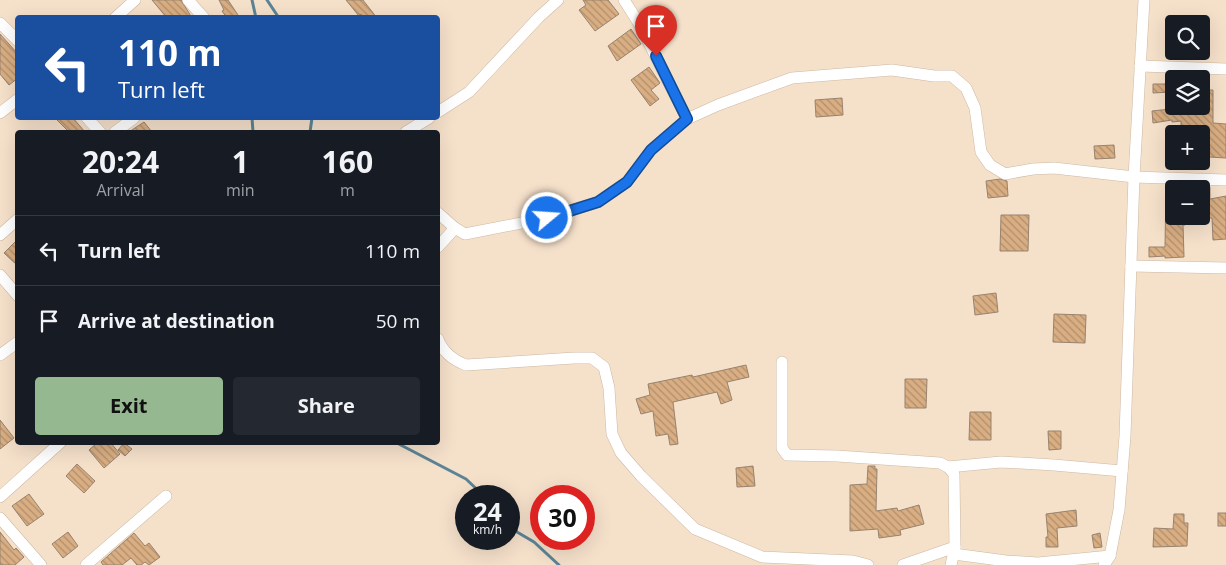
<!DOCTYPE html>
<html lang="en">
<head>
<meta charset="utf-8">
<style>
  body { margin:0; font-family:"Open Sans",sans-serif; background:#242831; color:#f1f3f6; height:100vh; display:flex; flex-direction:column; font-size:19px; white-space:nowrap }
  * { box-sizing:border-box; margin:0 }
  p { font-size:16px; color:#9ea1a6 }
  .icon { flex:none; width:28px; height:28px; fill:none; stroke:currentColor; stroke-width:2; stroke-linecap:round; stroke-linejoin:round }
  .map { position:relative; flex:1; overflow:hidden }
  .panel { position:absolute; left:15px; top:130px; width:425px; height:315px; display:flex; flex-direction:column; background:#171b24; border-radius:5px; box-shadow:0 5px 20px #0002 }
  .panel>* { flex:none }
  .top-card { position:absolute; left:15px; top:15px; width:425px; height:105px; border-radius:5px; box-shadow:0 5px 20px #0002; background:#1a4fa0; color:#fff; overflow:hidden }
  .fabs { position:absolute; left:1165px; top:15px; display:grid; gap:10px }
  .fabs a { display:grid; place-items:center; width:45px; height:45px; border-radius:5px; background:#171b24; box-shadow:0 5px 20px #0002; font-size:25px }
  .speed { position:absolute; left:455px; top:485px; display:flex; gap:10px; font-size:25px; font-weight:700; text-align:center }
  .speed>* { display:grid; place-content:center; width:65px; height:65px; border-radius:50%; background:#171b24; box-shadow:0 5px 20px #0002; line-height:1 }
  .speed small { font-size:12px; font-weight:400 }
  .speed .limit { border:8px solid #d22; background:#fff; color:#111 }
  .pin { position:absolute; display:grid; place-items:center; width:42px; height:42px; color:#fff; margin:-51px -21px; border-radius:50% 50% 50% 0; rotate:-45deg; box-shadow:0 0 5px #0007 }
  .pin .icon { rotate:45deg }
  .me { position:absolute; width:55px; margin:-28px; rotate:72deg; stroke-linejoin:round; filter:drop-shadow(0 0 4px #0008) }
  .turn { display:flex; align-items:center; gap:18px; height:105px; padding:0 20px; font-size:22px }
  .turn .icon { width:65px; height:65px; stroke-width:2.5 }
  .turn b { display:block; font-size:35px; line-height:42px }
  .eta { display:flex; justify-content:space-evenly; align-items:center; height:85px; text-align:center }
  .eta b { font-size:30px; font-weight:700; line-height:35px }
  .cta { display:flex; gap:10px; margin-top:auto; padding:10px 20px }
  .cta a { flex:1; height:58px; border-radius:5px; background:#96b891; color:#111; font-size:20px; font-weight:700; line-height:58px; text-align:center }
  .cta a+a { background:#242831; color:#f1f3f6 }
  ul { padding:0; list-style:none }
  li { display:flex; align-items:center; gap:15px; height:70px; padding:0 20px; border-top:1px solid #363941 }
  li div { flex:1 }
  li b { display:block; font-size:19px }
  li em { font-style:normal }
  .map>svg:first-child { display:block }
  .lines { fill:none; stroke-linecap:round; stroke-linejoin:round }
  .stream { stroke:#5c8496; stroke-width:3 }
  .building { fill:url(#building-back-hatch); stroke:#97836f }
  .street-casing { stroke:#cdb8a3; stroke-width:12 }
  .street { stroke:#fff; stroke-width:11 }
  .route-casing { stroke:#114b97; stroke-width:12 }
  .route { stroke:#1a73e8; stroke-width:9 }
</style>
</head>
<body>
<div class="map">
<svg width="1226" height="565" viewBox="0 0 1226 565">
  <defs>
    <pattern id="building-back-hatch" width="6" height="6" patternUnits="userSpaceOnUse" patternTransform="scale(1.25)"><rect width="6" height="6" fill="#d9ae83"/><path d="M-1 5l2 2M0 0l6 6M5-1l2 2" fill="none" stroke="#b18e6b"/></pattern>
  </defs>
  <rect width="100%" height="100%" fill="#f5e0ca"/>
  <g class="lines">
    <!-- stream -->
    <g class="stream">
      <polyline points="252,0 256,18"/>
      <polyline points="267,0 279,18"/>
      <polyline points="252,118 253,132"/>
      <polyline points="310,132 312,118"/>
      <polyline points="395,442 466,479 484,496"/>
      <polyline points="509,521 517,532 534,542 559,565"/>
    </g>
  </g>
  <!-- building -->
  <g class="building">
    <polygon points="152,0 181,0 192,18 167,18"/>
    <polygon points="219,0 228,0 240,18 227,18 222,11 224,10"/>
    <polygon points="346,0 363,0 377,18 364,18 361,14 359,16"/>
    <polygon points="583,0 608,0 619,14 595,31 579,10 586,5"/>
    <polygon points="631,29 641,44 617,61 608,46"/>
    <polygon points="0,34 18,54 18,78 9,85 0,74"/>
    <polygon points="649,67 660,83 651,90 659,99 650,106 631,80"/>
    <polygon points="1153,84 1171,84 1171,92 1153,93"/>
    <polygon points="1201,90 1213,90 1213,123 1226,124 1226,158 1209,157 1210,148 1201,148 1201,134 1181,134 1181,121 1172,122 1172,120 1153,123 1152,111 1170,109 1171,113 1186,111 1186,106 1201,106"/>
    <polygon points="842,98 843,115 816,117 815,100"/>
    <polygon points="55,118 73,118 85,132 69,132"/>
    <polygon points="144,122 152,132 129,132"/>
    <polygon points="1114,145 1115,158 1095,159 1094,146"/>
    <polygon points="1000,179 1007,181 1008,196 988,198 986,181"/>
    <polygon points="1166,186 1174,186 1174,216 1185,216 1185,225 1183,225 1184,257 1165,258 1165,256 1149,257 1149,247 1165,247"/>
    <polygon points="1201,187 1210,187 1210,199 1226,196 1226,239 1213,240 1212,218 1201,218"/>
    <polygon points="1001,215 1029,215 1028,251 1000,251"/>
    <polygon points="18,239 18,266 4,253"/>
    <polygon points="996,293 998,312 975,315 973,296"/>
    <polygon points="1054,314 1086,315 1085,343 1053,342"/>
    <polygon points="746,365 749,377 727,382 732,400 721,404 717,392 673,402 678,444 670,445 668,434 656,436 653,411 641,414 636,399 650,395 648,384 692,375 693,377"/>
    <polygon points="905,379 927,379 926,408 905,408"/>
    <polygon points="970,412 991,412 991,440 969,440"/>
    <polygon points="0,420 14,438 0,449"/>
    <polygon points="1048,431 1061,431 1061,449 1049,450"/>
    <polygon points="98,442 110,442 120,454 104,468 89,450"/>
    <polygon points="124,443 132,449 125,456 118,450"/>
    <polygon points="77,464 95,481 84,493 66,476"/>
    <polygon points="753,466 755,486 737,487 736,468"/>
    <polygon points="868,466 875,466 875,469 877,469 876,511 897,508 898,511 919,505 924,524 900,530 901,535 879,538 878,529 850,531 850,485 867,484"/>
    <polygon points="29,494 44,514 27,526 12,506"/>
    <polygon points="1076,510 1077,526 1057,528 1058,547 1046,547 1046,537 1048,537 1046,514"/>
    <rect x="1218" y="513" width="8" height="13"/>
    <polygon points="1174,514 1184,514 1184,523 1188,523 1187,546 1153,547 1154,528 1173,529"/>
    <polygon points="0,532 14,550 16,548 24,557 15,565 0,565"/>
    <polygon points="68,532 78,546 63,558 52,544"/>
    <polygon points="134,533 145,546 149,543 160,557 149,565 145,562 141,565 137,565 131,558 122,565 103,565 101,562"/>
    <polygon points="1100,533 1102,547 1094,548 1092,535"/>
  </g>
  <g class="lines">
    <!-- street casing -->
    <g class="street-casing">
      <g id="street">
        <polyline points="188,0 204,18"/>
        <polyline points="624,0 640,25 687,119"/>
        <polyline points="115,18 135,0"/>
        <polyline points="0,23 18,41"/>
        <polyline points="1140,66 1226,69"/>
        <polyline points="438,112 469,92 539,17 558,0"/>
        <polyline points="0,113 18,99"/>
        <polyline points="87,118 100,132"/>
        <polyline points="115,132 134,118"/>
        <polyline points="406,132 429,118"/>
        <polyline points="438,213 455,228 465,234 547,218 598,202 627,182 651,150 687,119 718,105 792,78 892,70 934,76 952,76 966,88 975,108 981,152 990,165 1005,174 1033,169 1054,168 1134,177 1226,180"/>
        <polyline points="0,235 18,219"/>
        <polyline points="438,247 455,228"/>
        <polyline points="1131,266 1226,268"/>
        <polyline points="0,275 18,296"/>
        <path d="M438,339C443,353 453,360 466,365L574,358H592L604,367L609,388L612,434L621,453L641,476L695,529L762,557L853,561L868,565"/>
        <polyline points="0,355 18,342"/>
        <polyline points="782,362 782,448 787,455 837,456 940,463 948,467 954,474 955,547 951,565"/>
        <polyline points="948,467 1001,462 1054,465 1122,471"/>
        <polyline points="0,497 61,442"/>
        <polyline points="0,518 41,565"/>
        <polyline points="954,554 1006,561 1038,563 1110,556"/>
        <polyline points="86,565 166,496"/>
        <polyline points="903,565 955,547"/>
        <polyline points="1104,565 1110,556 1119,510 1125,436 1134,177 1144,0"/>
      </g>
    </g>
    <!-- street -->
    <use href="#street" class="street"/>
  </g>
  <g class="lines">
    <!-- route casing -->
    <g class="route-casing">
      <polyline id="route" points="547,218 598,202 627,182 651,150 687,119 656,56"/>
    </g>
    <!-- route -->
    <use href="#route" class="route"/>
  </g>
</svg>
<div class="fabs">
<a><svg class="icon" aria-label="search" viewBox="0 0 24 24"><circle cx="10" cy="10" r="6"/><path d="M15 15l6 6"/></svg></a>
<a><svg class="icon" aria-label="layers" viewBox="0 0 24 24"><path d="M12 4l9 5-9 5-9-5zM3 14l9 5 9-5"/></svg></a>
<a>+</a>
<a>−</a>
</div>
<div class="speed"><div>24<small>km/h</small></div><div class="limit">30</div></div>
<div class="pin" style="left:656px;top:56px;background:#d93025"><svg class="icon" aria-label="arrive" viewBox="0 0 24 24"><path d="M6 21V4h12l-3 4 3 4H6"/></svg></div>
<svg class="me" style="left:547px;top:218px" viewBox="-20 -20 40 40"><circle r="17" fill="#1a73e8" stroke="#fff" stroke-width="3"/><path d="M0-11L8 9 0 5-8 9z" fill="#fff"/></svg>
<div class="top-card">
<div class="turn"><svg class="icon" aria-label="left" viewBox="0 0 24 24"><path d="M17 20v-9H6M10 6l-5 5 5 5"/></svg><div><b>110 m</b>Turn left</div></div>
</div>
<section class="panel">
<div class="eta">
<div><b>20:24</b><p>Arrival</p></div>
<div><b>1</b><p>min</p></div>
<div><b>160</b><p>m</p></div>
</div>
<ul>
<li><svg class="icon" aria-label="left" viewBox="0 0 24 24"><path d="M17 20v-9H6M10 6l-5 5 5 5"/></svg><div><b>Turn left</b></div><em>110 m</em></li>
<li><svg class="icon" aria-label="arrive" viewBox="0 0 24 24"><path d="M6 21V4h12l-3 4 3 4H6"/></svg><div><b>Arrive at destination</b></div><em>50 m</em></li>
</ul>
<div class="cta"><a>Exit</a><a>Share</a></div>
</section>
</div>
</body>
</html>
